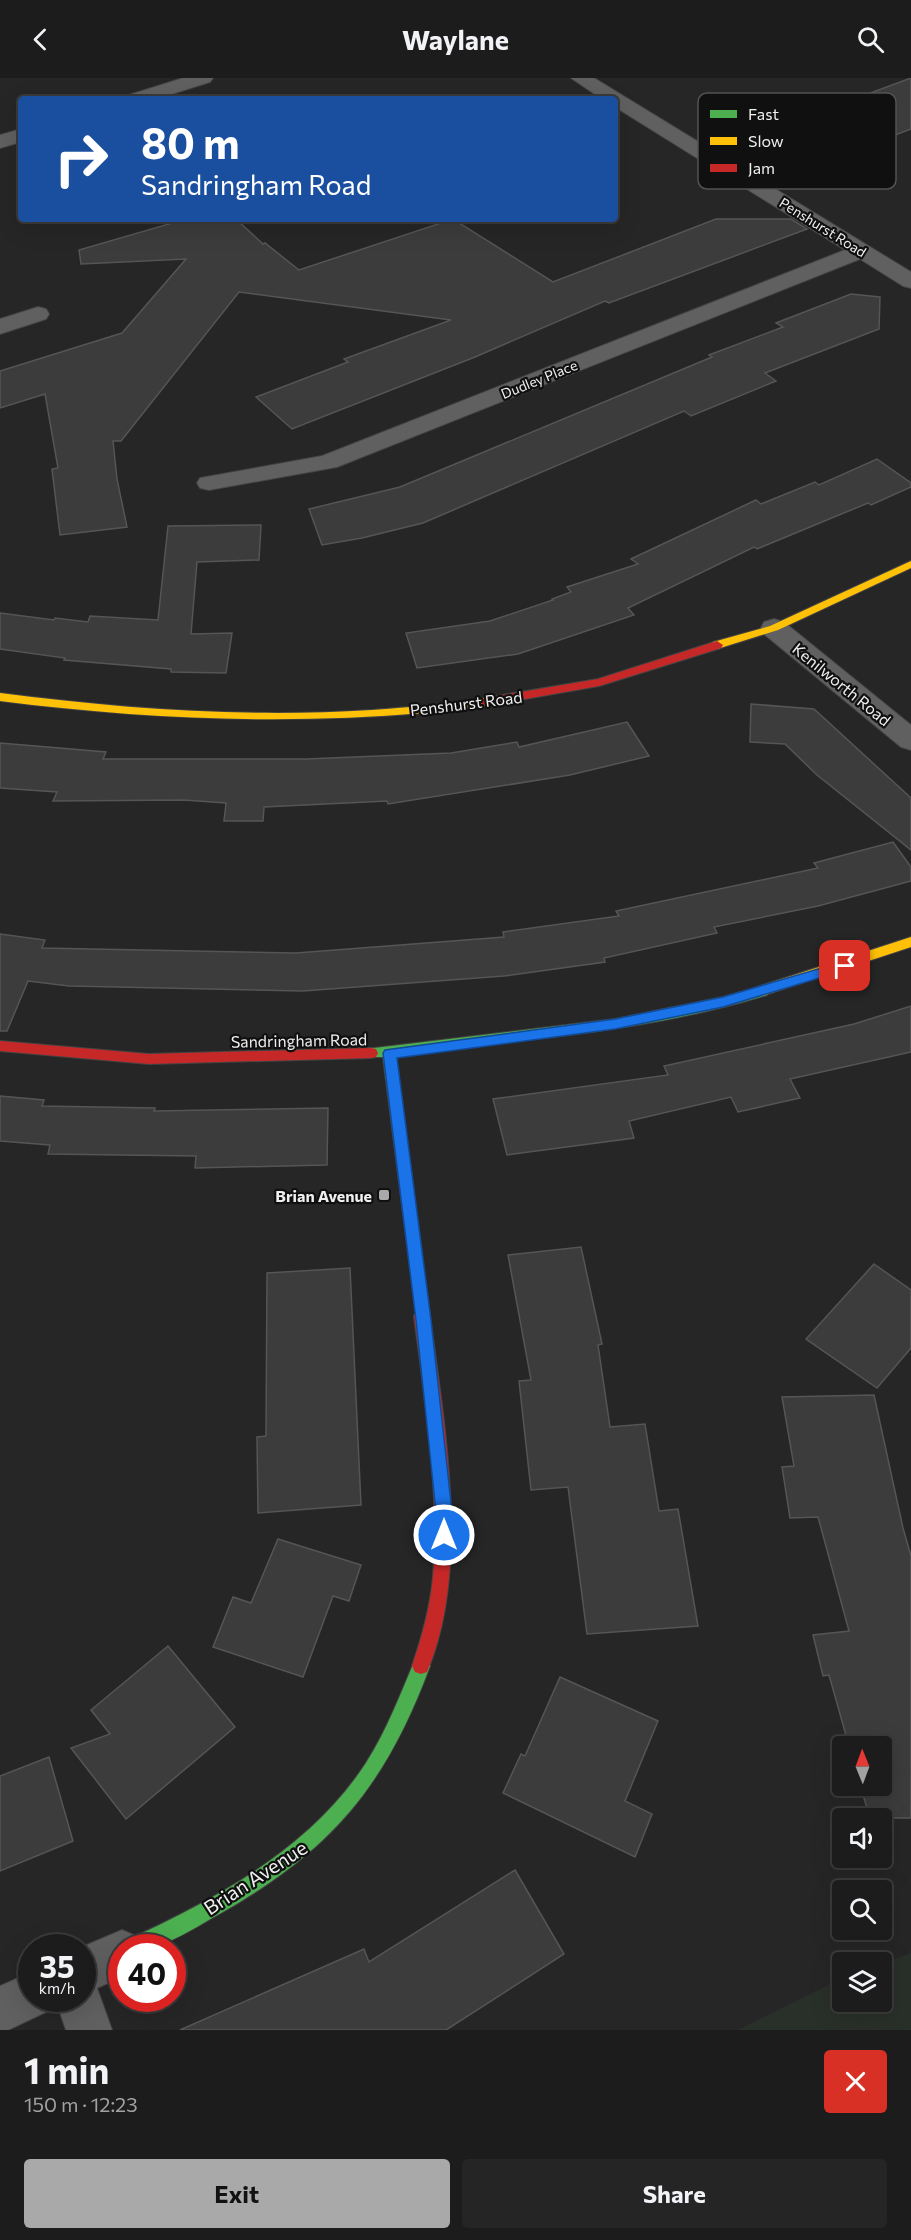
<!DOCTYPE html>
<html lang="en">
<head>
<meta charset="utf-8">
<style>
  body { margin:0; font-family:Commissioner,sans-serif; background:#252525; color:#f1f3f6; height:100vh; display:flex; flex-direction:column; font-size:22px; white-space:nowrap }
  * { box-sizing:border-box; margin:0 }
  p { font-size:20px; color:#a0a1a3 }
  .icon { flex:none; width:33px; height:33px; fill:none; stroke:currentColor; stroke-width:2; stroke-linecap:round; stroke-linejoin:round }
  .map { position:relative; height:1952px; overflow:hidden }
  .drawer { display:flex; flex-direction:column; background:#1c1c1c; flex:1 }
  .drawer>* { flex:none }
  .top-card { position:absolute; left:18px; top:18px; width:600px; height:126px; border-radius:6px; box-shadow:0 6px 24px #0002,0 0 0 2px #3a3a3b; background:#1a4fa0; color:#fff; overflow:hidden }
  .needle { width:39px; rotate:359deg }
  .controls { position:absolute; left:832px; top:1658px; display:grid; gap:12px }
  .controls a { display:grid; place-items:center; width:60px; height:60px; border-radius:6px; background:#1c1c1c; box-shadow:0 6px 24px #0002,0 0 0 2px #3a3a3b; font-size:30px }
  .speed { position:absolute; left:18px; top:1856px; display:flex; gap:12px; font-size:30px; font-weight:700; text-align:center }
  .speed>* { display:grid; place-content:center; width:78px; height:78px; border-radius:50%; background:#1c1c1c; box-shadow:0 6px 24px #0002,0 0 0 2px #3a3a3b; line-height:1 }
  .speed small { font-size:15px; font-weight:400 }
  .speed .limit { border:9px solid #d22; background:#fff; color:#111 }
  .pin { position:absolute; display:grid; place-items:center; width:51px; height:51px; color:#fff; margin:-26px; border-radius:12px; box-shadow:0 3px 9px #0006 }
  .me { position:absolute; width:66px; margin:-33px; rotate:0deg; stroke-linejoin:round; filter:drop-shadow(0 0 4px #0008) }
  .turn { display:flex; align-items:center; gap:21px; height:126px; padding:0 24px; font-size:27px }
  .turn .icon { width:78px; height:78px; stroke-width:2.5 }
  .turn b { display:block; font-size:42px; line-height:51px }
  .round { display:grid; place-items:center; flex:none; width:63px; height:63px; border-radius:6px; background:#252525 }
  .summary { display:flex; align-items:center; justify-content:space-between; height:102px; padding:0 24px }
  h1 { font-size:36px; font-weight:700; line-height:45px }
  .cta { display:flex; gap:12px; margin-top:auto; padding:12px 24px }
  .cta a { flex:1; height:69px; border-radius:6px; background:#a9a9a9; color:#111; font-size:24px; font-weight:700; line-height:69px; text-align:center }
  .cta a+a { background:#252525; color:#f1f3f6 }
  header { display:flex; justify-content:space-between; align-items:center; height:78px; padding:0 24px; background:#1c1c1c; font-size:27px; font-weight:700 }
  .map>svg:first-child { display:block }
  .built { fill:#292f29 }
  .building { fill:#3b3c3b; stroke:#555; stroke-width:1.5 }
  .lines { fill:none; stroke-linecap:round; stroke-linejoin:round }
  .street-casing { stroke:#444; stroke-width:2 }
  .fast-casing { stroke:#444; stroke-width:2 }
  .slow-casing { stroke:#444; stroke-width:2 }
  .jam-casing { stroke:#444; stroke-width:2 }
  .street { fill:#606060; fill-rule:evenodd }
  .fast { fill:#4caf50; fill-rule:evenodd }
  .slow { fill:#ffc107; fill-rule:evenodd }
  .jam { fill:#c62828; fill-rule:evenodd }
  .route { fill:#1a73e8; stroke:#114b97; stroke-width:1.5 }
  .poi-dot { fill:#a9a9a9; stroke:#0f100f; stroke-width:2 }
  .labels { text-anchor:middle; dominant-baseline:central; stroke-width:4.5; stroke-linejoin:round; paint-order:stroke }
  .far-street-label { font-size:14px; fill:#eff0ef; stroke:#0f100f }
  .street-label { font-size:16px; fill:#eff0ef; stroke:#0f100f }
  .poi-label { font-size:16px; font-weight:bold; fill:#eff0ef; stroke:#0f100f; text-anchor:end }
  .near-street-label { font-size:20px; fill:#eff0ef; stroke:#0f100f }
  .key { fill:#0f100f; stroke:#525352; stroke-width:1.5 }
  .key-label { font-size:16px; fill:#eff0ef }
</style>
</head>
<body>
<header><svg class="icon" aria-label="back" viewBox="0 0 24 24"><path d="M15 5l-7 7 7 7"/></svg>Waylane<svg class="icon" aria-label="search" viewBox="0 0 24 24"><circle cx="10" cy="10" r="6"/><path d="M15 15l6 6"/></svg></header>
<div class="map">
<svg width="911" height="1952" viewBox="0 0 911 1952">
  <rect width="100%" height="100%" fill="#262626"/>
  <!-- built -->
  <polygon class="built" points="911,1875 911,1952 738,1952 843,1900 843,1923 882,1923 882,1886"/>
  <!-- building -->
  <g class="building">
    <polygon points="911,0 911,51 840,78 846,24"/>
    <polygon points="186,141 236,141 263,166 265,165 299,192 453,141 553,204 716,141 791,141 807,151 609,225 605,223 475,279 292,351 256,319 348,284 344,281 451,242 239,214 121,363 113,363 117,401 127,449 60,457 52,391 58,390 45,316 0,330 0,293 122,255 186,181 81,186 79,172"/>
    <polygon points="851,216 880,219 879,251 765,295 776,303 691,338 684,333 423,445 362,460 322,467 309,431 400,409 712,279 709,277 783,249 776,245"/>
    <polygon points="877,381 911,405 911,409 871,427 868,425 757,471 754,469 628,530 634,537 518,576 417,590 406,555 490,543 553,522 552,521 571,514 567,509 638,486 631,481 756,422 761,426 815,404 819,407"/>
    <polygon points="261,447 259,482 197,484 191,556 232,555 226,595 171,594 171,591 64,582 65,580 0,571 0,535 54,542 55,540 88,544 90,538 158,542 168,448"/>
    <polygon points="751,626 814,631 911,720 911,772 817,697 785,666 750,664"/>
    <polygon points="627,644 649,678 570,697 388,726 387,723 264,729 263,743 224,743 226,725 184,722 53,723 57,714 0,710 0,665 106,674 103,681 306,681 451,675 517,664 519,669"/>
    <polygon points="893,764 911,789 911,803 818,828 714,849 717,855 604,880 605,884 504,898 303,913 69,908 28,903 7,953 0,953 0,856 45,862 42,870 296,875 504,859 503,854 619,838 616,833 818,790 814,785"/>
    <polygon points="911,928 911,974 790,1001 800,1020 738,1034 731,1019 629,1043 634,1060 507,1077 493,1021 668,997 664,988 854,946"/>
    <polygon points="0,1018 44,1022 42,1028 155,1030 154,1033 328,1030 327,1087 195,1090 196,1078 48,1076 50,1067 0,1063"/>
    <polygon points="581,1169 602,1266 598,1267 610,1349 645,1346 659,1433 678,1431 698,1548 587,1556 568,1409 531,1412 519,1303 531,1302 508,1177"/>
    <polygon points="874,1186 911,1212 911,1270 877,1310 806,1261"/>
    <polygon points="350,1190 361,1427 258,1435 257,1359 266,1358 267,1195"/>
    <polygon points="874,1317 903,1450 911,1478 911,1740 870,1740 860,1707 882,1707 882,1668 849,1668 829,1597 823,1598 813,1557 849,1553 818,1439 790,1440 782,1389 794,1388 782,1319"/>
    <polygon points="278,1461 361,1487 349,1523 333,1518 303,1599 213,1569 233,1519 251,1525"/>
    <polygon points="168,1568 235,1649 126,1741 71,1670 110,1656 91,1632"/>
    <polygon points="560,1599 658,1643 625,1723 652,1736 635,1779 503,1715 521,1676 525,1678"/>
    <polygon points="49,1679 73,1763 0,1793 0,1698"/>
    <polygon points="515,1792 564,1876 446,1952 180,1952 364,1871 369,1884"/>
  </g>
  <g class="lines">
    <!-- street casing -->
    <g class="street-casing">
      <g id="street">
        <polygon points="183,0 213,0 210,4 156,21 126,21 129,17"/>
        <polygon points="571,0 594,0 911,194 911,210 903,208 860,181 337,389 209,412 200,410 197,405 200,400 322,378 845,172 615,29 615,21 602,21"/>
        <polygon points="21,51 21,64 0,70 0,57"/>
        <polygon points="38,229 46,231 49,236 46,241 0,256 0,241"/>
        <polygon points="774,541 784,544 911,647 911,672 901,669 764,556 761,550 764,544"/>
        <polygon points="122,1852 138,1859 142,1869 122,1869 122,1899 97,1910 112,1952 66,1952 55,1920 82,1920 82,1869"/>
        <polygon points="32,1894 32,1920 54,1920 48,1933 8,1952 0,1952 0,1908"/>
      </g>
    </g>
    <!-- fast casing -->
    <g class="fast-casing">
      <g id="fast">
        <path d="M762,908L767,909L769,913L767,917C647,954 520,962 396,977L430,1238L427,1243L422,1244L417,1243L383,979H366L364,975L366,971L615,941L723,919Z"/>
        <path d="M421,1580L427,1582L430,1588C386,1707 332,1772 221,1835C201,1846 179,1861 156,1868C147,1871 134,1869 125,1869L127,1862C217,1821 311,1770 366,1685C387,1652 400,1617 415,1582Z"/>
      </g>
    </g>
    <!-- slow casing -->
    <g class="slow-casing">
      <g id="slow">
        <polygon points="911,483 911,490 778,552 717,571 711,567 713,564 770,548"/>
        <path d="M0,615C124,631 247,640 372,632C410,629 448,627 485,620L491,624C481,633 439,634 424,635C280,647 143,641 0,623Z"/>
        <polygon points="911,859 911,869 762,918 755,913 757,909"/>
      </g>
    </g>
    <!-- jam casing -->
    <g class="jam-casing">
      <g id="jam">
        <polygon points="717,563 723,567 721,570 599,608 485,628 479,624 485,620 598,601"/>
        <polygon points="0,963 149,976 371,970 376,971 378,975 376,979 371,980 149,986 0,973"/>
        <path d="M422,1232L427,1233L430,1238C444,1346 471,1491 427,1594L421,1596L415,1594L412,1588C422,1559 430,1530 433,1499C440,1413 425,1323 414,1238L417,1233Z"/>
      </g>
    </g>
    <!-- street -->
    <use href="#street" class="street"/>
    <!-- fast -->
    <use href="#fast" class="fast"/>
    <!-- slow -->
    <use href="#slow" class="slow"/>
    <!-- jam -->
    <use href="#jam" class="jam"/>
  </g>
  <!-- route -->
  <polygon class="route" points="845,883 851,888 849,891 723,929 615,951 397,980 431,1242 452,1434 452,1457 449,1463 444,1465 438,1463 435,1457 436,1434 416,1242 383,975 385,972 615,941 723,919"/>
  <!-- markers -->
  <rect class="poi-dot" x="378" y="1111" width="12" height="12" rx="3"/>
  <g class="labels">
    <!-- far-street labels -->
    <g class="far-street-label">
      <text transform="translate(823 149) rotate(32)">Penshurst Road</text>
      <text transform="translate(539 301) rotate(-22)">Dudley Place</text>
    </g>
    <!-- street labels -->
    <g class="street-label">
      <text transform="translate(842 606) rotate(39)">Kenilworth Road</text>
      <text transform="translate(466 625) rotate(-7)">Penshurst Road</text>
      <text transform="translate(299 962) rotate(-1)">Sandringham Road</text>
    </g>
    <!-- poi labels -->
    <g class="poi-label">
      <text x="372" y="1117">Brian Avenue</text>
    </g>
    <!-- near-street labels -->
    <g class="near-street-label">
      <text transform="translate(255 1799) rotate(-33)">Brian Avenue</text>
    </g>
  </g>
  <!-- legend -->
  <rect x="698" y="15" width="198" height="96" rx="9" class="key"/>
  <rect x="710" y="32" width="27" height="8" fill="#4caf50"/>
  <rect x="710" y="59" width="27" height="8" fill="#ffc107"/>
  <rect x="710" y="86" width="27" height="8" fill="#c62828"/>
  <g class="key-label">
    <text x="748" y="42">Fast</text>
    <text x="748" y="69">Slow</text>
    <text x="748" y="96">Jam</text>
  </g>
</svg>
<div class="controls">
<a><svg class="needle" viewBox="-14 -14 28 28"><path d="M0-13l5 13h-10z" fill="#e53935"/><path d="M0 13l5-13h-10z" fill="#a0a1a3"/></svg></a>
<a><svg class="icon" aria-label="sound" viewBox="0 0 24 24"><path d="M4 9h4l5-4v14l-5-4H4zM17 9q2 3 0 6"/></svg></a>
<a><svg class="icon" aria-label="search" viewBox="0 0 24 24"><circle cx="10" cy="10" r="6"/><path d="M15 15l6 6"/></svg></a>
<a><svg class="icon" aria-label="layers" viewBox="0 0 24 24"><path d="M12 4l9 5-9 5-9-5zM3 14l9 5 9-5"/></svg></a>
</div>
<div class="speed"><div>35<small>km/h</small></div><div class="limit">40</div></div>
<div class="pin" style="left:845px;top:888px;background:#d93025"><svg class="icon" aria-label="arrive" viewBox="0 0 24 24"><path d="M6 21V4h12l-3 4 3 4H6"/></svg></div>
<svg class="me" style="left:444px;top:1457px" viewBox="-20 -20 40 40"><circle r="17" fill="#1a73e8" stroke="#fff" stroke-width="3"/><path d="M0-11L8 9 0 5-8 9z" fill="#fff"/></svg>
<div class="top-card">
<div class="turn"><svg class="icon" aria-label="right" viewBox="0 0 24 24"><path d="M7 20v-9h11M14 6l5 5-5 5"/></svg><div><b>80 m</b>Sandringham Road</div></div>
</div>
</div>
<section class="drawer">
<div class="summary"><div><h1>1 min</h1><p>150 m · 12:23</p></div><a class="round" style="background:#d93025;color:#fff"><svg class="icon" aria-label="close" viewBox="0 0 24 24"><path d="M6 6l12 12M18 6L6 18"/></svg></a></div>
<div class="cta"><a>Exit</a><a>Share</a></div>
</section>
</body>
</html>
